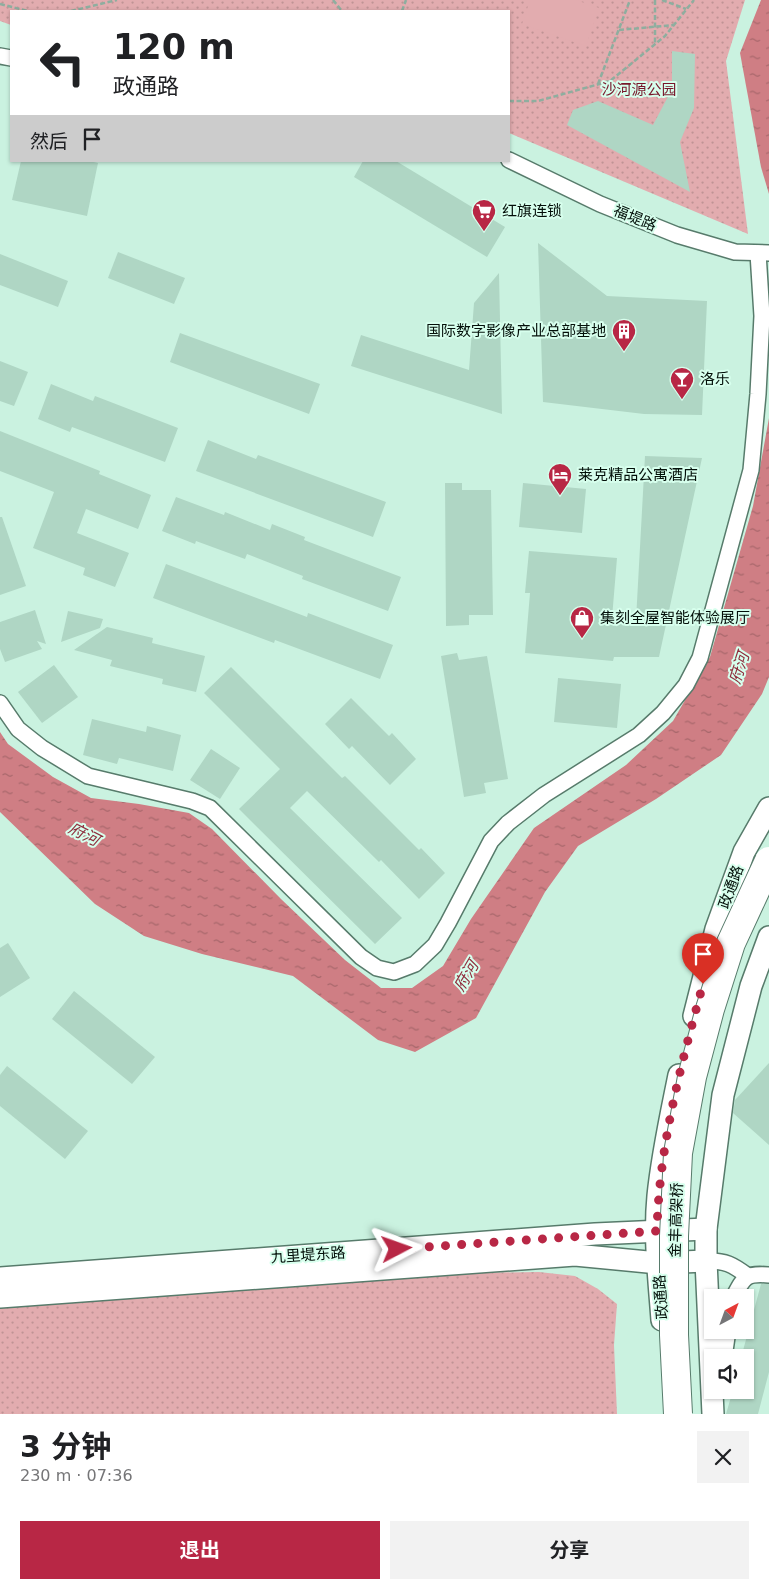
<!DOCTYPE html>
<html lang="zh">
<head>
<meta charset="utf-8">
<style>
  body { margin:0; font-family:"DejaVu Sans","Noto Sans SC",sans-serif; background:#f2f2f2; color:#202124; height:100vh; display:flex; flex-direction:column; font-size:19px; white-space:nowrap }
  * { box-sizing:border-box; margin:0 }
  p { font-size:16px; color:#757577 }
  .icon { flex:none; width:28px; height:28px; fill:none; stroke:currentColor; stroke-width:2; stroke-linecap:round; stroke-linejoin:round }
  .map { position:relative; height:1414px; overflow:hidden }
  .drawer { display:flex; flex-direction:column; background:#fff; flex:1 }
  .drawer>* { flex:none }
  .banner { position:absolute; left:10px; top:10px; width:500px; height:152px; border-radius:0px; box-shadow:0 1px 4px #0004; background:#fff; color:#202124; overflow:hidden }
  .needle { width:32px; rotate:41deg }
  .buttons { position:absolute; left:704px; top:1289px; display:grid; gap:10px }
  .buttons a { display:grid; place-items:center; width:50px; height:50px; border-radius:0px; background:#fff; box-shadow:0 1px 4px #0004; font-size:25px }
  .pin { position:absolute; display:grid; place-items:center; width:42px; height:42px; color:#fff; margin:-51px -21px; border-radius:50% 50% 50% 0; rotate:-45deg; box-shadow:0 0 5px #0007 }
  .pin .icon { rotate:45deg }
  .me { position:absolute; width:55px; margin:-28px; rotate:86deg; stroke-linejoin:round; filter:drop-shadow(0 0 4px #0008) }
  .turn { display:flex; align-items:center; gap:18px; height:105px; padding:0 20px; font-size:22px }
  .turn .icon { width:65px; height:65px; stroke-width:2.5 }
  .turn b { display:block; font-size:35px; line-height:42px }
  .then { display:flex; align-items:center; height:48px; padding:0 20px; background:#0003; gap:10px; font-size:19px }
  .round { display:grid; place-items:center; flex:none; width:52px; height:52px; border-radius:0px; background:#f2f2f2 }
  .headline { display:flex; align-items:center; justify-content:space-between; height:85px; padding:0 20px }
  h1 { font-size:30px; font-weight:700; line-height:38px }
  .action { display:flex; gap:10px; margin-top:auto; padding:10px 20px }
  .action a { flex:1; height:58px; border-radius:0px; background:#b82745; color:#fff; font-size:20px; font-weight:700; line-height:58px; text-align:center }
  .action a+a { background:#f2f2f2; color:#202124 }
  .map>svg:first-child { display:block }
  .green { fill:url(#green-dots) }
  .pitch { fill:#e2acaf }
  .water { fill:url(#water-ripples) }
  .building { fill:#afd6c4 }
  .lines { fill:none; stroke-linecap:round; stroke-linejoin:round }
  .street-casing { stroke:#577b6b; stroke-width:18 }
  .secondary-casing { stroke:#577b6b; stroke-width:24 }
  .path { stroke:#8eae9f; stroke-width:2.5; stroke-dasharray:5 2.5; stroke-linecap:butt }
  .street { stroke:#fff; stroke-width:15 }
  .secondary { stroke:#fff; stroke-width:21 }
  .highway-bridge-casing { stroke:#577b6b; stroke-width:30; stroke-linecap:butt }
  .highway-bridge { stroke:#fff; stroke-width:28 }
  .route { stroke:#b82745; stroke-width:9; stroke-dasharray:0 16.2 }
  .labels { text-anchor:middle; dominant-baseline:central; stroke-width:4; stroke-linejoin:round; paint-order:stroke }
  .park-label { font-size:15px; fill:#77162a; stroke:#d7ffed }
  .poi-label { font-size:15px; fill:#030f09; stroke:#d7ffed; text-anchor:start }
  .street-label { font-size:15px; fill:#030f09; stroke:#d7ffed }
  .water-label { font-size:16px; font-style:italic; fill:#8f2d3c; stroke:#d7ffed }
</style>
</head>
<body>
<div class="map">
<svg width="769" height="1414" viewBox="0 0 769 1414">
  <defs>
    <pattern id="green-dots" width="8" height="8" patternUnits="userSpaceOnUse" patternTransform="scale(1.25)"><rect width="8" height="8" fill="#e2acaf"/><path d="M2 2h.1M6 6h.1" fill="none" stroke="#c09395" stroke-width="1.8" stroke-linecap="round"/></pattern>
    <pattern id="water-ripples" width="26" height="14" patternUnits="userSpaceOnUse" patternTransform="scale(1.25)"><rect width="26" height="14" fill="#cf7e84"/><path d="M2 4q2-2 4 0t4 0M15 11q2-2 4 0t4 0" fill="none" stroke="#a6666a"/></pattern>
  </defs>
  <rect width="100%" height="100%" fill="#caf2e0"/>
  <!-- green -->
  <g class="green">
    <polygon points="0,0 745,0 726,61 748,234 509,133 509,11 11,11 11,25 0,21"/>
    <polygon points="539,1272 575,1276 598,1289 617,1304 614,1345 617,1414 0,1414 0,1305 457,1273"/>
  </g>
  <!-- pitch -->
  <polygon class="pitch" points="530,0 576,0 599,8 586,46 522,24"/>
  <!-- water -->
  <g class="water">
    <polygon points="761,0 769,0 769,194 761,167 740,53"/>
    <polygon points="769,418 769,677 762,694 721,755 656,799 578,846 545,892 476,1018 415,1052 378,1040 293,976 202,954 144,936 95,904 0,812 0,732 8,744 53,777 91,798 139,804 189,813 212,829 281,899 345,960 381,988 412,988 443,966 471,919 534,828 626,765 673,721 710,657 753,506"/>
  </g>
  <!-- building -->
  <g class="building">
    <polygon points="672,51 695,54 694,108 680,142 690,192 567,125 573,110 598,101 653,125 672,89"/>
    <polygon points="21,161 89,161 98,163 87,216 12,200"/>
    <polygon points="363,161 396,161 505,227 487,257 354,177"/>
    <polygon points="538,243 607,296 707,301 702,415 644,414 543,402"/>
    <polygon points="118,252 185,278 174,304 108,278"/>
    <polygon points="0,254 68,281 58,307 0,285"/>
    <polygon points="499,273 502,414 351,366 361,335 469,370 474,303"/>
    <polygon points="180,333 320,384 309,414 170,362"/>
    <polygon points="0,361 28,372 14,406 0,401"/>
    <polygon points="51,384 93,401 95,396 178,428 165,462 72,427 70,432 38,419"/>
    <polygon points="0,431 100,471 99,474 151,495 138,529 86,509 77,533 129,553 115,587 83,575 85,568 33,548 54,492 0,471"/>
    <polygon points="208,440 256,459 258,455 386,502 373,537 196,471"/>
    <polygon points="645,456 702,458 659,657 614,657 613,661 525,653 530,593 525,593 529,551 617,558 612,618 636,620"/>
    <polygon points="445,483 462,483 462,490 491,490 493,615 469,615 469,625 446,626"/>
    <polygon points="523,483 586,489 582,533 519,527"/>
    <polygon points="176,497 224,515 225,512 270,530 272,524 305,537 304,540 401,577 388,611 302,579 303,576 247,554 245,559 196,541 195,544 162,531"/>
    <polygon points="0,517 2,517 26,586 0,595"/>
    <polygon points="166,564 307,617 308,613 393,645 380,679 275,640 274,643 153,598"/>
    <polygon points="35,610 46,644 37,641 42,649 5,662 0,649 0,622"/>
    <polygon points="68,611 103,619 100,628 61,642"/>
    <polygon points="107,627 153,638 152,643 205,656 196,692 162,684 163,679 110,666 112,660 74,650"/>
    <polygon points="457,653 459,660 487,656 508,779 484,783 486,793 464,797 441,656"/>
    <polygon points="54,665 78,697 42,723 18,692"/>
    <polygon points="231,667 342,778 345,776 419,850 421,848 445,873 419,899 381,860 379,862 307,791 290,808 402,918 375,944 239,809 280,769 204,693"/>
    <polygon points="558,678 621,684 617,728 554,722"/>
    <polygon points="351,698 389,736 392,733 416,759 390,785 352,746 349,749 325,724"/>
    <polygon points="92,719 146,732 147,726 181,735 173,771 119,758 117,764 83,755"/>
    <polygon points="211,749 240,768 220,799 190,780"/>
    <polygon points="8,943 30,978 0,997 0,948"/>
    <polygon points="74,991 155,1057 132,1084 52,1019"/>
    <polygon points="769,1063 769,1145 733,1113 735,1100"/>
    <polygon points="7,1066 88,1131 65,1159 0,1106 0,1075"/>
    <polygon points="761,1284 769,1284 769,1372 758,1414 726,1414 733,1390 745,1390 745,1358 741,1358"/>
  </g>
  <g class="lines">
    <!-- street casing -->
    <g class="street-casing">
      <g id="street">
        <polyline points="0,56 11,58"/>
        <polyline points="509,160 600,204 677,235 735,252 769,253"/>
        <polyline points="0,703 18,729 42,748 88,776 192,801 210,808 361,957 377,968 394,972 415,964 435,945 448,923 491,841 508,823 544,795 639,735 663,713 686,685 700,658 751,470 758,394 762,316 758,253"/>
        <path d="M706,1261C725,1260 733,1265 748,1276"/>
        <path d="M733,1298C744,1277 745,1273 769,1275"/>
        <polyline points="724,1358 728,1330"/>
      </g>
    </g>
    <!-- secondary casing -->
    <g class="secondary-casing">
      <g id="secondary">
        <polyline points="694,1016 716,929 744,852 769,808"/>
        <polyline points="0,1278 595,1234 706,1229"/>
        <polyline points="0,1297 575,1255 658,1263 706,1261"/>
        <path d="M662,1320C659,1279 654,1237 658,1196C662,1155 671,1115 679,1075"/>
        <polyline points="713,1414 706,1261 706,1229 723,1095 751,986 769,937"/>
      </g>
    </g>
    <!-- path -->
    <g class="path">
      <polyline points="333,0 342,11"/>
      <polyline points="655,0 655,43"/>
      <polyline points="662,0 686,9"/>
      <polyline points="0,4 28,11"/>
      <polyline points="71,11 117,0"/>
      <polyline points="402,11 406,0"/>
      <polyline points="619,30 674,25"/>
      <polyline points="598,84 630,0"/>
      <polyline points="509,101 538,101 610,81 665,36 694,0"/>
    </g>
    <!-- street -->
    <use href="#street" class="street"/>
    <!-- secondary -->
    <use href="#secondary" class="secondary"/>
    <!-- highway-bridge casing -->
    <g class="highway-bridge-casing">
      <polyline id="highway-bridge" points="678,1414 674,1335 674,1236 678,1153 692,1077 710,1009 731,943 769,861"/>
    </g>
    <!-- highway-bridge -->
    <use href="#highway-bridge" class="highway-bridge"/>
  </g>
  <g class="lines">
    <!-- route -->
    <path class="route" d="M397,1249L657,1231C659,1146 681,1065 703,984"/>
  </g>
  <!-- icons -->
  <defs>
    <g id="supermarket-pin" transform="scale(1.25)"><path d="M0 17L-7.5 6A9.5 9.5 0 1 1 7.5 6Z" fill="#b82745" stroke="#d7ffed"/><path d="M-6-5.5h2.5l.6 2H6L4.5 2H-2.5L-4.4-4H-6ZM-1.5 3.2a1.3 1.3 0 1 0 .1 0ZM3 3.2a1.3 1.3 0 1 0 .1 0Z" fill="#fff"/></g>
    <g id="building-pin" transform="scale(1.25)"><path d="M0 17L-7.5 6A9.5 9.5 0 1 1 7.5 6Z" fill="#b82745" stroke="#d7ffed"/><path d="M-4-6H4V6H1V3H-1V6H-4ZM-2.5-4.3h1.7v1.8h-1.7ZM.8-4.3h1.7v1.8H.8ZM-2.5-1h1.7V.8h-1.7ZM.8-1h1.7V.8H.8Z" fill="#fff"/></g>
    <g id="bar-pin" transform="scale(1.25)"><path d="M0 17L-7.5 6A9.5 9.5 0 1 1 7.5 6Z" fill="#b82745" stroke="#d7ffed"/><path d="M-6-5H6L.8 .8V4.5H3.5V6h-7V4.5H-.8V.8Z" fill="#fff"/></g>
    <g id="hotel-pin" transform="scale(1.25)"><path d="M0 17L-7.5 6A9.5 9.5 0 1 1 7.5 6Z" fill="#b82745" stroke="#d7ffed"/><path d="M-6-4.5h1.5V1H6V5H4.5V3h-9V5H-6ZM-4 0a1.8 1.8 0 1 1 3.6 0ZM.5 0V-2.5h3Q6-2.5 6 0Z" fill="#fff"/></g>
    <g id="shop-pin" transform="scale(1.25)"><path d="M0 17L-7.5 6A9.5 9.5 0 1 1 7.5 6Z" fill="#b82745" stroke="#d7ffed"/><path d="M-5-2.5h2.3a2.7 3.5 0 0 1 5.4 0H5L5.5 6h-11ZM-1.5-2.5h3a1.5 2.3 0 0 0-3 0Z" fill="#fff"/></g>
  </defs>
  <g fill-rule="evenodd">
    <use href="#supermarket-pin" x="484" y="211"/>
    <use href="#building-pin" x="624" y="331"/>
    <use href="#bar-pin" x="682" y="379"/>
    <use href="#hotel-pin" x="560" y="475"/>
    <use href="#shop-pin" x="582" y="618"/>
  </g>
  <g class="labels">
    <!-- park labels -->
    <g class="park-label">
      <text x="639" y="90">沙河源公园</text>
    </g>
    <!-- poi labels -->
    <g class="poi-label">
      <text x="502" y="211">红旗连锁</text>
      <text x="606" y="331" text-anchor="end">国际数字影像产业总部基地</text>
      <text x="700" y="379">洛乐</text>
      <text x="578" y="475">莱克精品公寓酒店</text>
      <text x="600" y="618">集刻全屋智能体验展厅</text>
    </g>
    <!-- street labels -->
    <g class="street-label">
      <text transform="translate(635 218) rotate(22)">福堤路</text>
      <text transform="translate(731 887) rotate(-70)">政通路</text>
      <text transform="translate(676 1220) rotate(-88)">金丰高架桥</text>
      <text transform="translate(308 1255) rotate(-4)">九里堤东路</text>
      <text transform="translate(661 1297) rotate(-94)">政通路</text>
    </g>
    <!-- water labels -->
    <g class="water-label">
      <text transform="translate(739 668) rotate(-72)">府河</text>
      <text transform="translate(84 834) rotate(27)">府河</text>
      <text transform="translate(466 976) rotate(-59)">府河</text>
    </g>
  </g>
</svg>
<div class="buttons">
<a><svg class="needle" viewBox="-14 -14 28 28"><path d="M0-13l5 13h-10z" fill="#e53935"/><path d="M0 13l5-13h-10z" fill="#757577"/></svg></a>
<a><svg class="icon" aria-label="sound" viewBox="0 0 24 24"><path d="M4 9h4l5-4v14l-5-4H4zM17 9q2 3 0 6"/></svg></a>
</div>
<div class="pin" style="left:703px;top:984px;background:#d93025"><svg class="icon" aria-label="arrive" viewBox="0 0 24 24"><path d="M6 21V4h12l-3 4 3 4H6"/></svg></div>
<svg class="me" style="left:397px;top:1249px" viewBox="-20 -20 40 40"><path d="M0-17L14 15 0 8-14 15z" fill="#b82745" stroke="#fff" stroke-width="4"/></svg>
<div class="banner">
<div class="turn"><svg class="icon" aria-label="left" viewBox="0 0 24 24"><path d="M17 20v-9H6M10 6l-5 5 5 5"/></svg><div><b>120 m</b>政通路</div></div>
<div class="then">然后<svg class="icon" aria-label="arrive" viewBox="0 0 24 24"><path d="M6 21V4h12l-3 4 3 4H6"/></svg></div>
</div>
</div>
<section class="drawer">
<div class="headline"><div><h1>3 分钟</h1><p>230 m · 07:36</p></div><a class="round"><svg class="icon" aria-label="close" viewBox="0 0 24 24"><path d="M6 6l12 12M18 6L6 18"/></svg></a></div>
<div class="action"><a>退出</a><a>分享</a></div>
</section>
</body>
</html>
